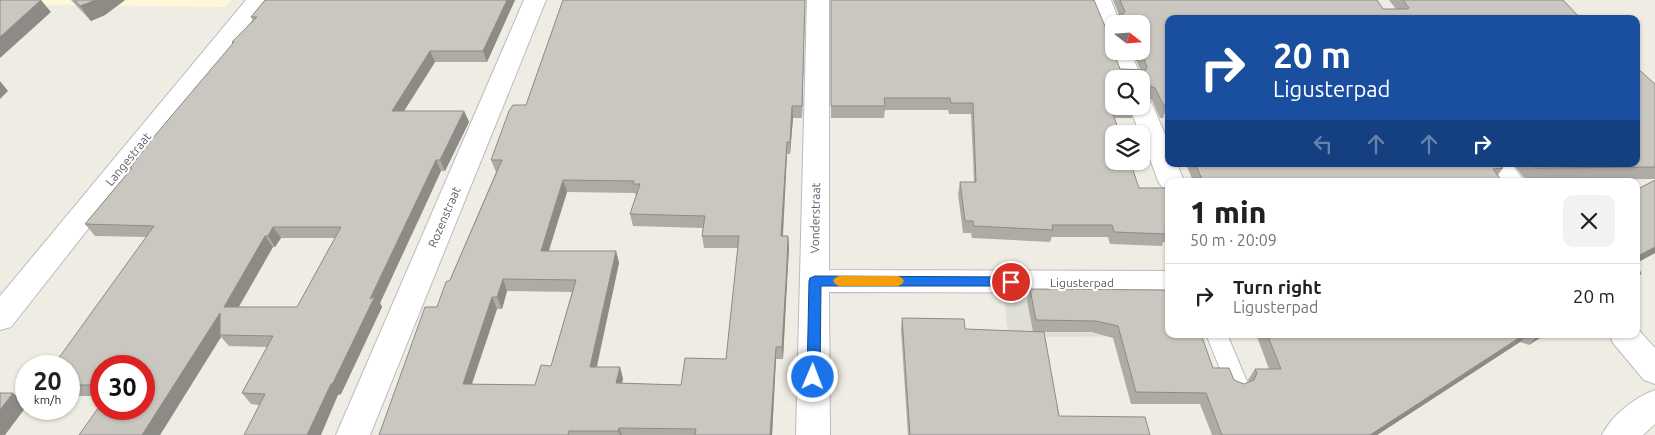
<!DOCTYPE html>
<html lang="en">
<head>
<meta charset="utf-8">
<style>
  body { margin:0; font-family:Ubuntu,sans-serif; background:#f2f2f2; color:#222; height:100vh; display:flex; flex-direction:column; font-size:19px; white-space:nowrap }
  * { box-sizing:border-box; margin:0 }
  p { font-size:16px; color:#767676 }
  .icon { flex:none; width:28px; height:28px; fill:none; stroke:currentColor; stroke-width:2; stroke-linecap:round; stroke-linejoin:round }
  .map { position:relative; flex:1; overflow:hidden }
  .side { position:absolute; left:1165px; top:178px; width:475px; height:160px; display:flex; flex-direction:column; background:#fff; border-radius:10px; box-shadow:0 1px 4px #0004 }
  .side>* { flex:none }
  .guide { position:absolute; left:1165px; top:15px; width:475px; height:152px; border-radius:10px; box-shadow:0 1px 4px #0004; background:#1a4fa0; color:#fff; overflow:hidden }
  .needle { width:32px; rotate:107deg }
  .controls { position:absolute; left:1105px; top:15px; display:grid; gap:10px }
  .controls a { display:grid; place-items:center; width:45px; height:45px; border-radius:10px; background:#fff; box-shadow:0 1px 4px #0004; font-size:25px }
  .speed { position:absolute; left:15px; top:355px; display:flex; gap:10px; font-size:25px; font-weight:700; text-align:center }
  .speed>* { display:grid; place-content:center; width:65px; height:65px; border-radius:50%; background:#fff; box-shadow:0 1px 4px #0004; line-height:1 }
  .speed small { font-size:12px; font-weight:400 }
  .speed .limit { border:8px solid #d22; background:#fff; color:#111 }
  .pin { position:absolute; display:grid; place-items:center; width:42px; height:42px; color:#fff; margin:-21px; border:2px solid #fff; border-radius:50%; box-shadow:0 1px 5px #0007 }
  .me { position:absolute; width:55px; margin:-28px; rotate:1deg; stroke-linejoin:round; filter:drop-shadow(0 0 4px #0008) }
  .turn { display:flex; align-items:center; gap:18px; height:105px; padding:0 25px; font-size:22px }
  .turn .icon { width:65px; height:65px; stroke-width:2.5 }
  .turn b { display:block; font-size:35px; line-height:42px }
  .lanes { display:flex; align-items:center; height:48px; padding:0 25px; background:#0003; justify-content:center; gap:25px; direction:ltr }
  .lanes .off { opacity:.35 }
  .round { display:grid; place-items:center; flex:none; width:52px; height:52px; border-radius:10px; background:#f2f2f2 }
  .head { display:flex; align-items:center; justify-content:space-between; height:85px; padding:0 25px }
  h1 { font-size:30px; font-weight:800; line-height:38px }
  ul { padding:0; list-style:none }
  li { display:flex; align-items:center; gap:15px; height:65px; padding:0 25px; border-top:1px solid #e0e0e0 }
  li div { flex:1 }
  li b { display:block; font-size:19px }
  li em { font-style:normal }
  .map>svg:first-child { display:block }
  .commercial { fill:#fff8d8 }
  .industrial { fill:#dfded7 }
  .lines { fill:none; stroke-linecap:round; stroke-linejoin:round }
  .lane-casing { stroke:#b8bbc0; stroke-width:2 }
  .street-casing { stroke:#b8bbc0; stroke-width:2 }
  .secondary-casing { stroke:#b8bcc2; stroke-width:2 }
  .lane { fill:#fff; fill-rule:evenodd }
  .street { fill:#fff; fill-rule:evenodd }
  .secondary { fill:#fff; fill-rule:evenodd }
  .wall { fill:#aeaba5; fill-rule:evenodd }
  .shaded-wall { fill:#8d8b86 }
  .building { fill:#cac7c0; stroke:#8d8b86; fill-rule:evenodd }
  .route { fill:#1a73e8; stroke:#114b97 }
  .slow { fill:#f59e0b }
  .labels { text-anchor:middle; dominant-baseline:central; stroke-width:4.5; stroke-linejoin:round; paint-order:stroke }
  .street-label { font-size:12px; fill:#5b5f65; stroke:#fff }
</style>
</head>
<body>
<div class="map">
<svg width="1655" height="435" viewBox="0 0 1655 435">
  <rect width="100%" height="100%" fill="#efede3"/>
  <!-- commercial -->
  <polygon class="commercial" points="0,0 231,0 225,7 0,4"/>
  <!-- industrial -->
  <polygon class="industrial" points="1005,292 1169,295 1169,334 1194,336 1009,337 1006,318"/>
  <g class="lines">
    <!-- lane casing -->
    <g class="lane-casing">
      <polygon id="lane" points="1206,334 1227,334 1248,384 1245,391 1237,393 1229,391"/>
    </g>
    <!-- street casing -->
    <g class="street-casing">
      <g id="street">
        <polygon points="246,0 268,0 11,327 0,330 0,296"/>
        <polygon points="524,0 546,0 370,435 336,435"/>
        <polygon points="807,0 829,0 829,270 1169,271 1169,293 829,292 830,435 796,435"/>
        <polygon points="1089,0 1111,0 1120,24 1114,24 1114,44 1106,42 1103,37"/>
        <polygon points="1111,46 1114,46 1114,51 1130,51 1142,79 1141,80 1118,79 1108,51"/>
        <polygon points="1141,98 1150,101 1153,106 1169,144 1169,164 1177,164 1184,181 1169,181 1169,189 1162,187 1158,181 1141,134 1140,134 1129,106 1141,106"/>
        <polygon points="1485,164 1512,164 1524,181 1497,181"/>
        <polygon points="1636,327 1655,348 1655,384 1644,380 1613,343 1609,334 1636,334"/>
      </g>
    </g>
    <!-- secondary casing -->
    <g class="secondary-casing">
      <path id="secondary" d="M1655,390V424L1643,435H1602C1611,416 1635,397 1655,390Z"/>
    </g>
    <!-- lane -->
    <use href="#lane" class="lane"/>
    <!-- street -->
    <use href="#street" class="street"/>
    <!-- secondary -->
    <use href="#secondary" class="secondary"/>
  </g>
  <!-- wall -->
  <g class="wall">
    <polygon points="71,0 125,0 105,15 91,21"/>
    <path d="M265,0H515L487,62H435L404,111H464L469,122L445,171H441L420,217L380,303L382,307L341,394L338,395L259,405L251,404L242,393L267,347L229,346L221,337L160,435L144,409L101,366V396H69V366L146,237L95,236L85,224L131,169L130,168L233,44L232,42L253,21L251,17ZM281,238H335L297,307H239L273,247H275Z"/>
    <path d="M563,0H805L802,118H793L790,154H787L783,236H788L789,248L787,276L783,359H776L772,435H379L437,307L450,280L496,172L491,160L526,105ZM567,192L635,193L636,196L630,214L633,226L703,228L702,236L704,248H738L726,359L681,385L622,383L623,379L620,367H597L619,263L616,251H549ZM507,291L572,292L551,366L535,385L472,384L497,309H502Z"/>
    <polygon points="831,0 1107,31 1113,33 1110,43 1120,69 1140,69 1132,51 1141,51 1141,24 1116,24 1119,15 1113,0 1377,0 1383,9 1396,9 1389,0 1563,0 1581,19 1169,19 1169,70 1168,70 1167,106 1163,118 1160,118 1152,100 1142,96 1141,97 1141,79 1114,79 1135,106 1132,118 1114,118 1139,188 1169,188 1169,242 1163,242 1162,246 1110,244 1108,237 1052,237 1050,242 972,238 971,233 963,233 958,194 960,182 974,182 971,114 949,114 948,110 885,110 884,118 831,118"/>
    <polygon points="1655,84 1655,179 1526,180 1513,164 1636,164"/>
    <polygon points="1186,164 1500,164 1503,168 1498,175 1502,181 1193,181"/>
    <polygon points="1655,180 1655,253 1637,263 1641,274 1636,279 1636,190"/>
    <polygon points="1030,289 1169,290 1213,368 1234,380 1244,384 1249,382 1248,380 1255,369 1269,369 1256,334 1546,334 1529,345 1520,342 1377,435 1212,435 1200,404 1131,404 1113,338 1092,332 1039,332 1059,416 1150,435 908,435 901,330 902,318 965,329 1033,332 1027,300"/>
  </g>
  <!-- shaded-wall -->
  <g class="shaded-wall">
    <polygon points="41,0 51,12 0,58 0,37"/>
    <polygon points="96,0 125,0 105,15 91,21 80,6"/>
    <polygon points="507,0 515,0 487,62 483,51"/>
    <polygon points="805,0 802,118 802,106"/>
    <polygon points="430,51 435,62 397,122 392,111"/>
    <polygon points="0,81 8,91 0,99"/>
    <polygon points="792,106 793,118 790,154 790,142"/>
    <polygon points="464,111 469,122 445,171 440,160"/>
    <polygon points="787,142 787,154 782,248 781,236"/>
    <polygon points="436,160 441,171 380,303 382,307 341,394 338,395 321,435 307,435 370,299"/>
    <polygon points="563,180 567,192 545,262 541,251"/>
    <polygon points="273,227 281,238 275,247 268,236"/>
    <polygon points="265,236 273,247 232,318 224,307"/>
    <polygon points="788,236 789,248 783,359 782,347"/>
    <polygon points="1655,247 1655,253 1636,263 1636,257"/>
    <polygon points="616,251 619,263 594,378 590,367"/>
    <polygon points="503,279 507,291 502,309 497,297"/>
    <polygon points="492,297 497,309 468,395 463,384"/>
    <polygon points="220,313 220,335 221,337 160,435 142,435"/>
    <polygon points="1525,334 1528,334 1520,342 1377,435 1370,435"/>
    <polygon points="1539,334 1546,334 1529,345"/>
    <polygon points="776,347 776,359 772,435 770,435"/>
    <polygon points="620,367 623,379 619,395 616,383"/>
    <polygon points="13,393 26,404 26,407 5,435 0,435 0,410"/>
    <polygon points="619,428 622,435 620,435 618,431"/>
  </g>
  <!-- building -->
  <g class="building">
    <polygon points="0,0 41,0 0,37"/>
    <polygon points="75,0 96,0 80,6"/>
    <path d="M265,0H507L483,51H430L392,111H464L440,160H436L370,299L375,296L333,383L331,384L307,435H244L265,394L242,393L273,336L220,335V313L142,435H79L101,404V409H144V366H101V385H69V366H53L154,226L85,224L132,168H130L157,133L234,42H232L257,17H251ZM273,227H341L297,307H224L265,236H268Z"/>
    <path d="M563,0H805L802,106H792L790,142H787L781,236H788L787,264L782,347H776L770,435H695L696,429L619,428L618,431H569L568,435H379L425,307H437L446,282L450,280L502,160H491L509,111L513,105H526ZM563,180L634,181L633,184H640L630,214L705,216L702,236H739L726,359L685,358L681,385L616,383L620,367H590L616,251H541ZM503,279L576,280L551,366L541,365L535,385L463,384L492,297H497Z"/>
    <polygon points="831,0 1094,0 1107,31 1113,33 1109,40 1120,69 1146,70 1147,67 1141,51 1141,24 1119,24 1119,14 1123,14 1125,12 1120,0 1377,0 1383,9 1407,9 1409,8 1403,0 1563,0 1581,19 1169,19 1169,58 1168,58 1167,106 1164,106 1155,88 1145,84 1143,86 1143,92 1141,92 1141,79 1114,79 1114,106 1110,106 1120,134 1114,134 1114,161 1130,161 1139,188 1169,188 1169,230 1165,230 1166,234 1114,232 1112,225 1052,225 1053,230 974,226 973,221 965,221 960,182 976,182 973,103 951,103 950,98 884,98 885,106 831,106"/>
    <polygon points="1636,67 1655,84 1655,167 1535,168 1531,164 1636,164"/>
    <polygon points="1195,164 1500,164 1503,168 1493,169 1502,181 1203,181"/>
    <polygon points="1655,180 1655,247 1636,257 1636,190"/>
    <polygon points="1636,262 1641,274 1636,272"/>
    <polygon points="1030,289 1169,290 1169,334 1201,334 1213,368 1229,368 1234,380 1244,384 1254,380 1257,373 1255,369 1281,369 1267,334 1525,334 1370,435 1222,435 1206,393 1136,392 1118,326 1096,321 1036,320"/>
    <polygon points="902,318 964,319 965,329 1044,332 1059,416 1145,417 1150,435 910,435"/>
    <polygon points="0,393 13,393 0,410"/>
  </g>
  <!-- route -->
  <polygon class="route" points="815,276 1011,277 1016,278 1017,282 1016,285 1011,286 821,286 820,377 818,381 813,383 809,381 807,377 809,281 810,278"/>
  <!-- slow -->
  <polygon class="slow" points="839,276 898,276 902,278 904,281 902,284 898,286 839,286 835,284 833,281 835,278"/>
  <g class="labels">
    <!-- street labels -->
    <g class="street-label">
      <text transform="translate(128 159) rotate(-51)">Langestraat</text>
      <text transform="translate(444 217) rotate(-67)">Rozenstraat</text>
      <text transform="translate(815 218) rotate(-89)">Vonderstraat</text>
      <text x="1082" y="282">Ligusterpad</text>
    </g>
  </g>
</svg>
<div class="controls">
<a><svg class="needle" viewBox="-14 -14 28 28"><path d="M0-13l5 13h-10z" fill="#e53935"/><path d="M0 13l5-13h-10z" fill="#767676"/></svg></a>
<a><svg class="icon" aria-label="search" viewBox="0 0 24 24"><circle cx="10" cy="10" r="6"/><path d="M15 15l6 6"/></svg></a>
<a><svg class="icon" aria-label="layers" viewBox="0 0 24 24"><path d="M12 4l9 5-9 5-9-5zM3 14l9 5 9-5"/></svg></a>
</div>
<div class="speed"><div>20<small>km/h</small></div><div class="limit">30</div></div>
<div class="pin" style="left:1011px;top:282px;background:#d93025"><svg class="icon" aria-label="arrive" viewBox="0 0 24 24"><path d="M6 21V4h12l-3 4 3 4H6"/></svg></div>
<svg class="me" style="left:813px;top:377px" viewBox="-20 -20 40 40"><circle r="17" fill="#1a73e8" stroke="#fff" stroke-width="3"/><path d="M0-11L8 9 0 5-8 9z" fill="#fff"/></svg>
<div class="guide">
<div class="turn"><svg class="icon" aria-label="right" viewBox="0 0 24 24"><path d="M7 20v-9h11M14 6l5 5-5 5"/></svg><div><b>20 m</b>Ligusterpad</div></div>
<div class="lanes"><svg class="icon off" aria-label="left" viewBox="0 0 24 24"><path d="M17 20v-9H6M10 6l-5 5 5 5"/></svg><svg class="icon off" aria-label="ahead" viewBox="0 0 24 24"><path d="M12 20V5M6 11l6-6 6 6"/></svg><svg class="icon off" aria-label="ahead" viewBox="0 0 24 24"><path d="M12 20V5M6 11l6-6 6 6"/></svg><svg class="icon" aria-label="right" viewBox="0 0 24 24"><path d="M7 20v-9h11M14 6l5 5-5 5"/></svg></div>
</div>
<section class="side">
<div class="head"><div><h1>1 min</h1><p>50 m · 20:09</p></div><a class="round"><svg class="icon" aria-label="close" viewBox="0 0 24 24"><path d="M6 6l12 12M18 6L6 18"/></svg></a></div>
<ul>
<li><svg class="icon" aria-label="right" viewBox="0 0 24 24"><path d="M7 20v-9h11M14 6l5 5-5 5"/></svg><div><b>Turn right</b><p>Ligusterpad</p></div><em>20 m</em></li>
</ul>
</section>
</div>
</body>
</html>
